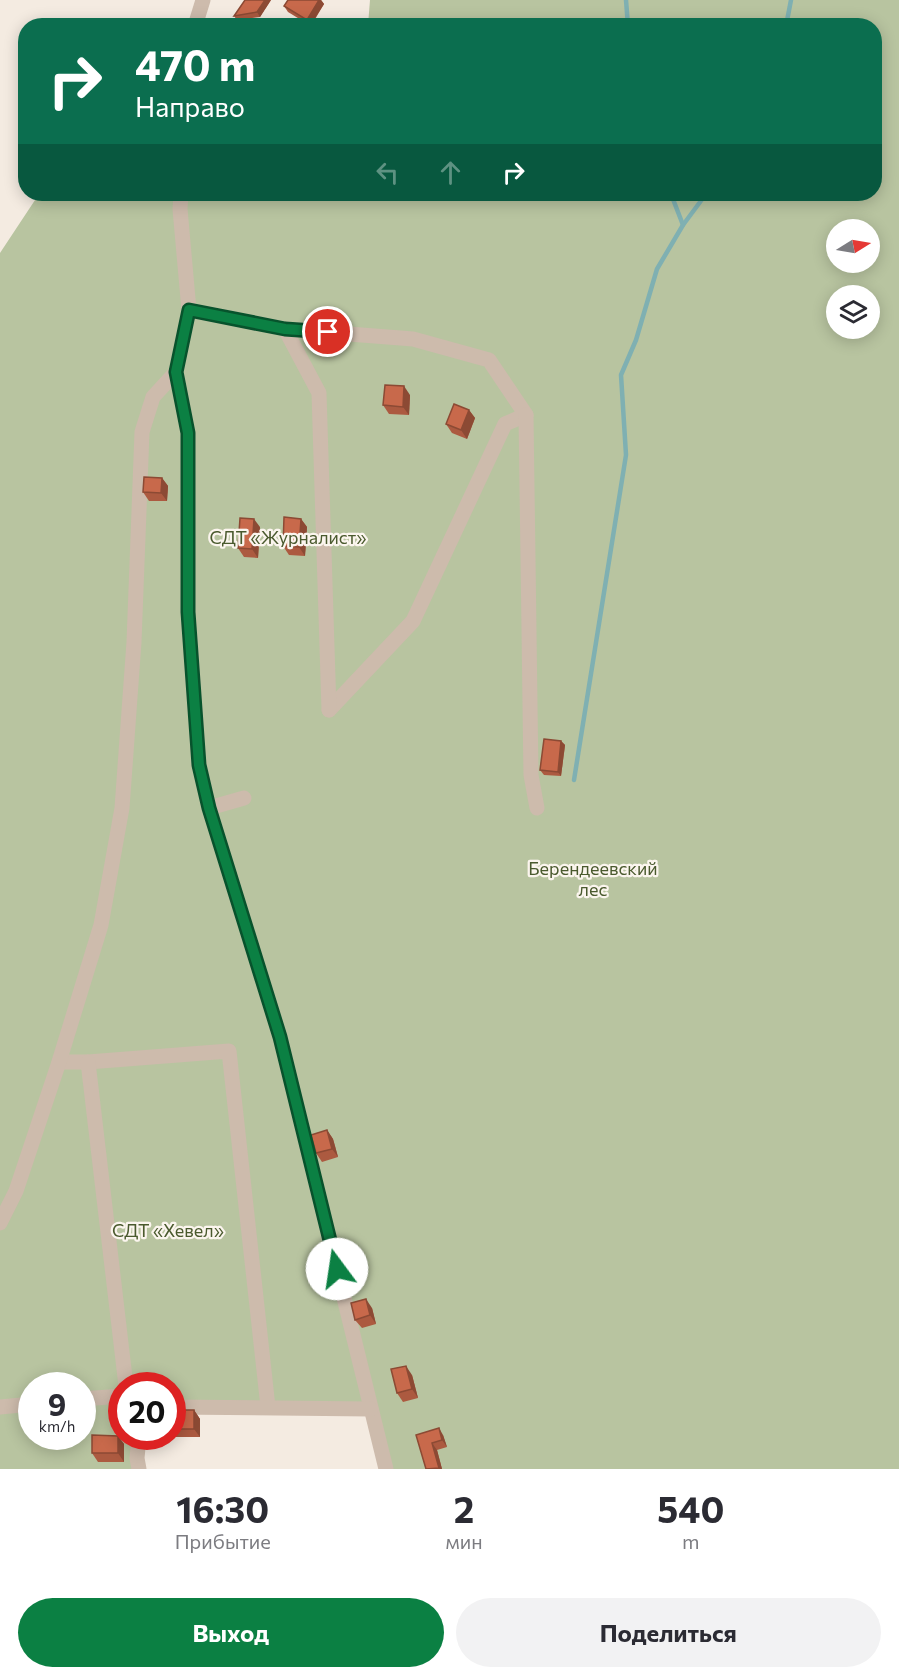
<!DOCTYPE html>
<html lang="ru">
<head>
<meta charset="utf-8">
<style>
  body { margin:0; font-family:Commissioner,sans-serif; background:#f2f2f3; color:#2b2b33; height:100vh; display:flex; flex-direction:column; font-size:22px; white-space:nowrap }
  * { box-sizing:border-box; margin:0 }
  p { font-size:20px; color:#7c7c81 }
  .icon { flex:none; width:33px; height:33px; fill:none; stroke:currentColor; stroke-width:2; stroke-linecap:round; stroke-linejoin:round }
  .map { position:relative; height:1469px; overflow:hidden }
  .drawer { display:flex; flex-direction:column; background:#fff; flex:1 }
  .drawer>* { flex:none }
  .top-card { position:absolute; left:18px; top:18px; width:864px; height:183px; border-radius:24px; box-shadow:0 3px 15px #0003; background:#0b6e4f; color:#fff; overflow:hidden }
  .needle { width:39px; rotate:79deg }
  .tools { position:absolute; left:826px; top:219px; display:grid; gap:12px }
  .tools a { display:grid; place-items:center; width:54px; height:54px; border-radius:50%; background:#fff; box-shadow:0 3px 15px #0003; font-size:30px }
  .speed { position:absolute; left:18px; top:1372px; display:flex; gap:12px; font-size:30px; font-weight:700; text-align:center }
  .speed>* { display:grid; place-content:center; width:78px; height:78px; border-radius:50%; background:#fff; box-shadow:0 3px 15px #0003; line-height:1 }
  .speed small { font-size:15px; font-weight:400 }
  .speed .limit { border:9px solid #d22; background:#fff; color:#111 }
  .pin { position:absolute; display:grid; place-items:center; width:51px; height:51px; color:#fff; margin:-26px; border:3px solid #fff; border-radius:50%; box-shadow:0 2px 6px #0007 }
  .me { position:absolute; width:66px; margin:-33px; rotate:346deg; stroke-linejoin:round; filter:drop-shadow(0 0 4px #0008) }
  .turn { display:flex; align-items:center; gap:21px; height:126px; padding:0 18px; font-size:27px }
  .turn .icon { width:78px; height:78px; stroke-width:2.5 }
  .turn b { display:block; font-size:42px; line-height:51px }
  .lanes { display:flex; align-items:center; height:57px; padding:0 18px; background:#0003; justify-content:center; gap:30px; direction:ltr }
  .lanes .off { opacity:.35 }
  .eta { display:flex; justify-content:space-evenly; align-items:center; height:102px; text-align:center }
  .eta b { font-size:36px; font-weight:700; line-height:42px }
  .primary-button { display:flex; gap:12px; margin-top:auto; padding:12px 18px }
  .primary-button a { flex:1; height:69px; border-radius:36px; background:#0b8043; color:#fff; font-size:24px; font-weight:700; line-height:69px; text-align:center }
  .primary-button a+a { background:#f2f2f3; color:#2b2b33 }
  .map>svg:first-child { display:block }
  .green { fill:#b8c4a0; fill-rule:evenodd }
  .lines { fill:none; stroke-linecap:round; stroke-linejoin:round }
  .stream { stroke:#7fb0b2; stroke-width:4.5 }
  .minor { stroke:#cdbbac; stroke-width:15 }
  .wall { fill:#ac5a40 }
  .shaded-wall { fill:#8c4a34 }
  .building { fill:#c8694b; stroke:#8c4a34; stroke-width:1.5 }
  .route-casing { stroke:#07532c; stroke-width:15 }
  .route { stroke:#0b8043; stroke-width:10 }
  .labels { text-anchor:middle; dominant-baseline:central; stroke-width:4.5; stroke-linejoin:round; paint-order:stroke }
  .park-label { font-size:18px; fill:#4a5a2e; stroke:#fbf5ee }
</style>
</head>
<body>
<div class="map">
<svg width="899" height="1469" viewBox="0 0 899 1469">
  <rect width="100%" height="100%" fill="#f4ebe1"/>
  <!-- green -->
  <path class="green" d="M370,0H899V1469H386L371,1409L173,1407L172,1386H122V1437H139V1469H0V253L39,194H874V26L368,25ZM837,230H870V262H837ZM837,296H870V328H837ZM32,1386H82V1437H32Z"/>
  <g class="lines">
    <!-- stream -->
    <g class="stream">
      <polyline points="626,0 628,26"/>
      <polyline points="786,26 791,0"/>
      <polyline points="671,194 683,225"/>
      <polyline points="574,780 626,455 621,375 636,340 657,269 683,225 706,194"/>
    </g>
    <!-- minor -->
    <g class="minor">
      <polyline points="195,26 203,0"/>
      <polyline points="181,194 180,209 189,310 176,372 188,433 188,612 199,765 209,808 280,1037 386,1469"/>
      <polyline points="189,310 285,329 413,339 489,360 526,415 505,424 413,621 329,710"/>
      <polyline points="285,329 319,393 329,710"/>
      <polyline points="526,415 531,775 537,808"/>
      <polyline points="209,808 244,798"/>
      <polyline points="59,1062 88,1062 229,1051 268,1407"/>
      <polyline points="88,1062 126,1386"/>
      <polyline points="0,1223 16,1191 59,1062 101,925 122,808 134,642 142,432 153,397 176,372"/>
      <polyline points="82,1399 122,1396"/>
      <polyline points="0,1407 32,1404"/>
      <polyline points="172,1407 371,1409"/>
      <polyline points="139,1469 137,1458 139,1437"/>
    </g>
  </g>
  <!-- wall -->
  <g class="wall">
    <polygon points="271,0 260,17 237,20 234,16"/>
    <polygon points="288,0 321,0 324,4 311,26 288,12 284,6"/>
    <polygon points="410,395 409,415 389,414 383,405"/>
    <polygon points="469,410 475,418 467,439 452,433 446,424"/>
    <polygon points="162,478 168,486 167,501 149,501 143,492"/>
    <polygon points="301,519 307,527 305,556 289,555 283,546"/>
    <polygon points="260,527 258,558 244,557 238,548"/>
    <polygon points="561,741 565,745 561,776 544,775 540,770"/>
    <polygon points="327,1130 333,1139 338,1157 322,1162 316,1153"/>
    <polygon points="372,1308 376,1324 362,1328 355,1320"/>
    <polygon points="412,1375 418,1398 403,1402 397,1393"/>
    <polygon points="172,1410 194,1410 200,1419 200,1437 174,1437 172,1436"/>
    <polygon points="416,1435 443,1435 447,1447 437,1450 442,1469 426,1469"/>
    <polygon points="118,1436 124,1444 124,1462 98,1462 92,1453"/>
  </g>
  <!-- shaded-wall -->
  <g class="shaded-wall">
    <polygon points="265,0 271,0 260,17 257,12"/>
    <polygon points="319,0 321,0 324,4 310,26 307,20"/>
    <polygon points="404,386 410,395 409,415 403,407"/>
    <polygon points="469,410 475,418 467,439 461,430"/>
    <polygon points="162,478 168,486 167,501 161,493"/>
    <polygon points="254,519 260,527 258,558 252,549"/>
    <polygon points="301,519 307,527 305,556 299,547"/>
    <polygon points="561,741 565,745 561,776 558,772"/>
    <polygon points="327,1130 333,1139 338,1157 332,1149"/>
    <polygon points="366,1299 372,1308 376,1324 370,1315"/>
    <polygon points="406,1366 412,1375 418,1398 412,1389"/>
    <polygon points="194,1410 200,1419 200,1437 194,1429"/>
    <polygon points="439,1428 443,1435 447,1447 442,1440"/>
    <polygon points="118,1436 124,1444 124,1462 118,1453"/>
    <polygon points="432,1443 437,1450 442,1469 439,1469"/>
  </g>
  <!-- building -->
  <g class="building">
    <polygon points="245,0 265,0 257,12 234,16"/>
    <polygon points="288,0 319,0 307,20 284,6"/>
    <polygon points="385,385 404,386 403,407 383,405"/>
    <polygon points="454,404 469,410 461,430 446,424"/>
    <polygon points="144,477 162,478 161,493 143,492"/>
    <polygon points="284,517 301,519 299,547 283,546"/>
    <polygon points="240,518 254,519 252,549 238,548"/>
    <polygon points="544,739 561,741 558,772 540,770"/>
    <polygon points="327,1130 332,1149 316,1153 311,1135"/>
    <polygon points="366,1299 370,1315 355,1320 351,1303"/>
    <polygon points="406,1366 412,1389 397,1393 391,1369"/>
    <rect x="172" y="1410" width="22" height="19"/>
    <polygon points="439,1428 442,1440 432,1443 439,1468 426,1469 416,1435"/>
    <polygon points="92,1435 118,1436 118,1453 92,1453"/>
  </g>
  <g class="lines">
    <!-- route casing -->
    <g class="route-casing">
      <polyline id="route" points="328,332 285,329 189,310 176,372 188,433 188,612 199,765 209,808 280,1037 337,1269"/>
    </g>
    <!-- route -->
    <use href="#route" class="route"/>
  </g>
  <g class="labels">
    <!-- park labels -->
    <g class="park-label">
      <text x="288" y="537">СДТ «Журналист»</text>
      <text x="593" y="868">Берендеевский<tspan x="593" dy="21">лес</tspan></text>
      <text x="168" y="1230">СДТ «Хевел»</text>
    </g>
  </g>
</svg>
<div class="tools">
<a><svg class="needle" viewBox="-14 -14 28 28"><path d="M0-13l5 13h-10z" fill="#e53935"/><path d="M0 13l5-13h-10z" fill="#7c7c81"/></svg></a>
<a><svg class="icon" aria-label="layers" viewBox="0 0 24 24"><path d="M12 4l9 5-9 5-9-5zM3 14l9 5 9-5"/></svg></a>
</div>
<div class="speed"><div>9<small>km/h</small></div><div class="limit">20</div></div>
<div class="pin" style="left:328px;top:332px;background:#d93025"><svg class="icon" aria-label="arrive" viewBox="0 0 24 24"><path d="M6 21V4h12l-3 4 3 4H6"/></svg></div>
<svg class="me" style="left:337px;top:1269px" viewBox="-20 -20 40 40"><circle r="19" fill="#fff"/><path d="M0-13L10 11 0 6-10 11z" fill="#0b8043"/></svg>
<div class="top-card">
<div class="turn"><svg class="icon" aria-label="right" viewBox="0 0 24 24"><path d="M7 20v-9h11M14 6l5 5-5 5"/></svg><div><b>470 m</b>Направо</div></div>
<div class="lanes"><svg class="icon off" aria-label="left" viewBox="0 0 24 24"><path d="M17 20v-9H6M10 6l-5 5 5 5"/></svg><svg class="icon off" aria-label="ahead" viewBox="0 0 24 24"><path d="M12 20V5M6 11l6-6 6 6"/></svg><svg class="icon" aria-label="right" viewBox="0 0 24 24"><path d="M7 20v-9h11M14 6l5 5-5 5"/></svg></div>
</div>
</div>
<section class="drawer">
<div class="eta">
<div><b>16:30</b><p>Прибытие</p></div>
<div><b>2</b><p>мин</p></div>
<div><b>540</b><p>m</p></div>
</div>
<div class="primary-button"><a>Выход</a><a>Поделиться</a></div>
</section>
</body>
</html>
